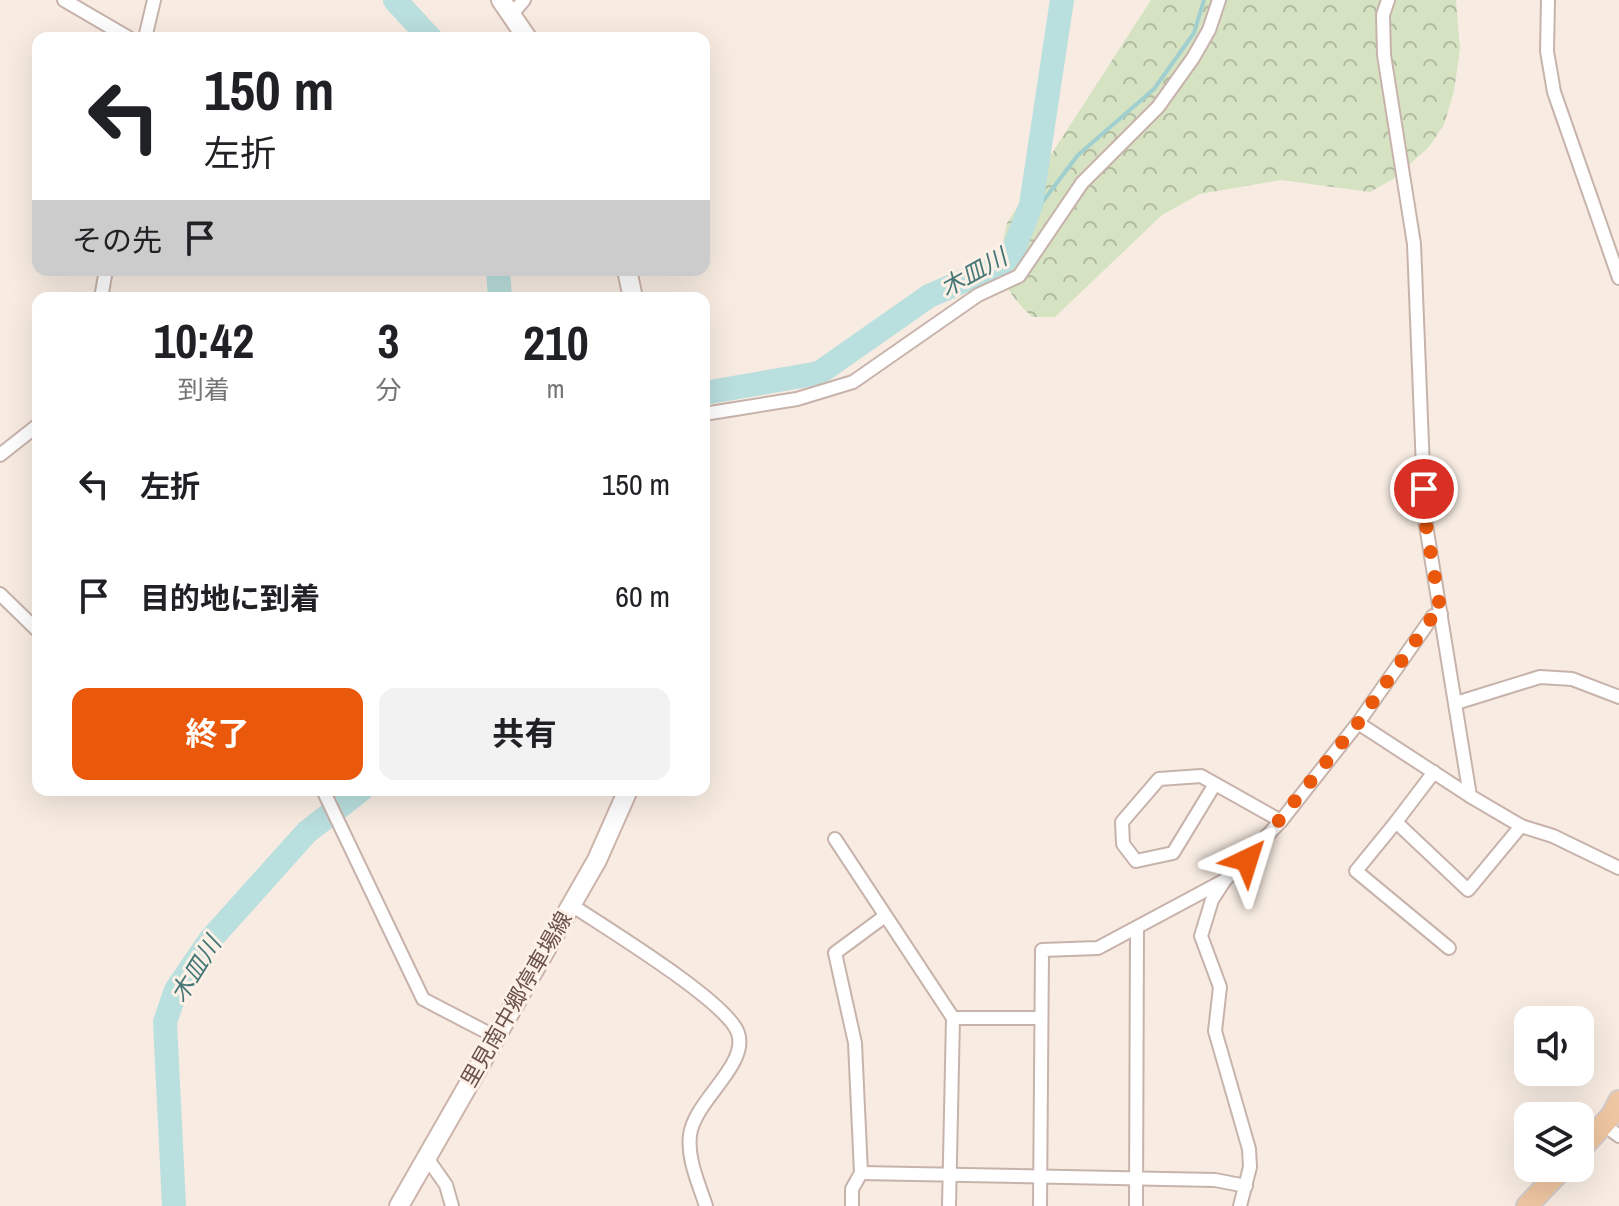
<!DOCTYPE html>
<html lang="ja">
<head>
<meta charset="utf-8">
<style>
  body { margin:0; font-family:"Archivo Narrow","Noto Sans JP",sans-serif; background:#f2f2f2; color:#202124; height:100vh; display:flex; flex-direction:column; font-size:30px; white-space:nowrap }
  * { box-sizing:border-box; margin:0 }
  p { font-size:26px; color:#757577 }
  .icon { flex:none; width:44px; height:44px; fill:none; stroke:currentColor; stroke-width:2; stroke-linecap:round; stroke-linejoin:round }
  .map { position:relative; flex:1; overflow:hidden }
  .sheet { position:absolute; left:32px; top:292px; width:678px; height:504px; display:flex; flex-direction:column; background:#fff; border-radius:16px; box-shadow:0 8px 32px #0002 }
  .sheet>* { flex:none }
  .guide { position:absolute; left:32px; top:32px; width:678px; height:244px; border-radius:16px; box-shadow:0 8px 32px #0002; background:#fff; color:#202124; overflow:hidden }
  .buttons { position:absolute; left:1514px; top:1006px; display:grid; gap:16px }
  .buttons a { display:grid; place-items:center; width:80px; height:80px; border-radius:16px; background:#fff; box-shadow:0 8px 32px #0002; font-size:40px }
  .pin { position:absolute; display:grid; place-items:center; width:68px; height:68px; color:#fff; margin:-34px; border:4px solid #fff; border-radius:50%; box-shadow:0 2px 8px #0007 }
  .me { position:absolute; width:88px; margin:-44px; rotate:41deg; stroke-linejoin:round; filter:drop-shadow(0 0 6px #0008) }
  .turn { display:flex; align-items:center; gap:28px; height:168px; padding:0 40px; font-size:36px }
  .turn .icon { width:104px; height:104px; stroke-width:2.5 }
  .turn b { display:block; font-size:56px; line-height:68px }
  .then { display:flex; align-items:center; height:76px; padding:0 40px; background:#0003; gap:16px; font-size:30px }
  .eta { display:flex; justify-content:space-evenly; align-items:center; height:136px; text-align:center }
  .eta b { font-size:48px; font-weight:700; line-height:56px }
  .cta { display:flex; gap:16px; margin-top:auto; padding:16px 40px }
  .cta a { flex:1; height:92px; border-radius:16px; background:#ea580c; color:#fff; font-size:32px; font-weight:700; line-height:92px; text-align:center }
  .cta a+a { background:#f2f2f2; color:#202124 }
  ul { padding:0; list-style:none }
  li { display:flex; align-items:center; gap:24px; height:112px; padding:0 40px }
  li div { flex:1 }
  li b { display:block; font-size:30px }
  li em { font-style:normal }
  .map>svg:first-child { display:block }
  .forest { fill:url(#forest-crowns) }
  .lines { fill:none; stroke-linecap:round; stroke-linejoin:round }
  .stream { stroke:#a1cfcf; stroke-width:4 }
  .river { stroke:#b9dfde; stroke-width:24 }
  .street-casing { stroke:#c7b3ab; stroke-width:16 }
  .secondary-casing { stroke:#ccb4ab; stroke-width:22 }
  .primary-casing { stroke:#d3cbc9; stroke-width:24 }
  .street { stroke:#fff; stroke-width:12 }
  .secondary { stroke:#fff; stroke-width:18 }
  .primary { stroke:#efc6a2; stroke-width:20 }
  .route { stroke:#ea580c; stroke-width:14; stroke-dasharray:0 25.2 }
  .labels { text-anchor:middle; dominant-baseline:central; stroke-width:6; stroke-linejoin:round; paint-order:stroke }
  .street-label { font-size:22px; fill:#6c524c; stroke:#fcf0e7 }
  .water-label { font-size:24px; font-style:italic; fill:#467777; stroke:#fcf0e7 }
</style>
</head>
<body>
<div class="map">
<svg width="1619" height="1206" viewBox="0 0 1619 1206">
  <defs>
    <pattern id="forest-crowns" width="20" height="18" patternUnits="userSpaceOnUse" patternTransform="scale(2)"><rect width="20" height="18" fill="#d5e3c3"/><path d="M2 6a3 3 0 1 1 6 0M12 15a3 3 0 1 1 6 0" fill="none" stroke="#b1bba1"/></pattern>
  </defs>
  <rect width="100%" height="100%" fill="#f8ece2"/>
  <!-- forest -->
  <path class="forest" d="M1151,0H1456L1460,49L1454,91L1444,125L1428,148L1393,179L1370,192L1281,180L1200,194L1162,215L1055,317H1032C998,285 997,267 1007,223Z"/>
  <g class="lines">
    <!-- stream -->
    <polyline class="stream" points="1021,230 1078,155 1154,89 1194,33 1204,0"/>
    <!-- river -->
    <g class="river">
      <polyline points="395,0 430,38"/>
      <polyline points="498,270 500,298"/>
      <polyline points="704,393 819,373 929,296 998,266 1012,254 1031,205 1062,0"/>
      <polyline points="174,1206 165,1022 176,990 210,940 280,862 307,832 361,790"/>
    </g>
    <!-- street casing -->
    <g class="street-casing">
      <g id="street">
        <polyline points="64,0 129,38"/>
        <polyline points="1388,0 1383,15 1384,55 1414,244 1425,519 1470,796 1521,826 1553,836 1619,868"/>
        <polyline points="1548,0 1547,51 1554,92 1619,278"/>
        <polyline points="511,15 524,0"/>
        <polyline points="145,38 154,0"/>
        <polyline points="101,298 106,270"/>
        <polyline points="704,414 797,399 853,382 978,295 1019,276 1082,183 1158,107 1193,58 1209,30 1219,0"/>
        <polyline points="0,455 38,425"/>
        <polyline points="0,594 38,631"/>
        <polyline points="1456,703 1540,677 1572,679 1619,697"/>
        <polyline points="1358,723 1470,796"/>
        <polyline points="1434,772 1396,822 1468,890 1521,826"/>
        <polyline points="1215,784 1173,853 1136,861 1123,844 1122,822 1159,779 1201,776 1281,821"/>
        <polyline points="323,790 423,999 494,1036"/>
        <polyline points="1396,822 1356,871 1449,948"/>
        <polyline points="835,839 953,1018 949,1206"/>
        <path d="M570,904C604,927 727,1001 738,1033C749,1065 694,1101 690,1135C687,1159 699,1184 706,1206"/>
        <polyline points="953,1018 1041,1018"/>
        <polyline points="1604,1125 1619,1136"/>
        <polyline points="427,1158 446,1185 452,1206"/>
        <polyline points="861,1173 1215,1180 1246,1186"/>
        <polyline points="852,1206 852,1189 861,1173 855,1043 835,953 885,916"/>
        <polyline points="1040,1206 1042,950 1098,948 1225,880"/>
        <polyline points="1136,1206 1137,929"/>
        <polyline points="1240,1206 1250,1167 1249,1149 1215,1031 1220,987 1201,936 1212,900 1225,880 1281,821 1358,723 1433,616 1441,614"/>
      </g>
    </g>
    <!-- secondary casing -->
    <g class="secondary-casing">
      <g id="secondary">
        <polyline points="501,0 527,38"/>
        <polyline points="627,270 633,298"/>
        <polyline points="399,1206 597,860 628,790"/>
      </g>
    </g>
    <!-- primary casing -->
    <g class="primary-casing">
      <g id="primary">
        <polyline points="1580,1150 1612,1115 1619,1101"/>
        <polyline points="1527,1206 1563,1168"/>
      </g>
    </g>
    <!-- street -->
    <use href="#street" class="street"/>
    <!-- secondary -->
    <use href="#secondary" class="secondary"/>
    <!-- primary -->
    <use href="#primary" class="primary"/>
  </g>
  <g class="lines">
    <!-- route -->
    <polyline class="route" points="1247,860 1358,723 1433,616 1441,614 1425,519 1424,489"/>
  </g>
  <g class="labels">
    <!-- street labels -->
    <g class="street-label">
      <text transform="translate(516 999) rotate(-60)">里見南中郷停車場線</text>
    </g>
    <!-- water labels -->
    <g class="water-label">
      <text transform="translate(973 272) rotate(-29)">木皿川</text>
      <text transform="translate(195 969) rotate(-58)">木皿川</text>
    </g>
  </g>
</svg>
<div class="buttons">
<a><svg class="icon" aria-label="sound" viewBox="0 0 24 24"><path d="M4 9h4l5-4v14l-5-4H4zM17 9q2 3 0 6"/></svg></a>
<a><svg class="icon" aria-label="layers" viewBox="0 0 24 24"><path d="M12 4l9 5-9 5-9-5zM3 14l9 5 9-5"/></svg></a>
</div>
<div class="pin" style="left:1424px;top:489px;background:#d93025"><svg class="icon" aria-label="arrive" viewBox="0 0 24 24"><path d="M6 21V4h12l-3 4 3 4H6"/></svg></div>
<svg class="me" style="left:1247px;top:860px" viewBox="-20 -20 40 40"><path d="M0-17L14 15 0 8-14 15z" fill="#ea580c" stroke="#fff" stroke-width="4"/></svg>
<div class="guide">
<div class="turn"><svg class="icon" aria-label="left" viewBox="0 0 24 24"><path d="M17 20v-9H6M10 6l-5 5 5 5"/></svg><div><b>150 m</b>左折</div></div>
<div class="then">その先<svg class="icon" aria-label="arrive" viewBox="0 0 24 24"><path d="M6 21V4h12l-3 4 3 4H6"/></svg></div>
</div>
<section class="sheet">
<div class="eta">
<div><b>10:42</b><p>到着</p></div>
<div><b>3</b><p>分</p></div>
<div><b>210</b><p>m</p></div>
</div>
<ul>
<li><svg class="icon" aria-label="left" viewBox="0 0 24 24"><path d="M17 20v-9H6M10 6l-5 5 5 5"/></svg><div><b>左折</b></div><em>150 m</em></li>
<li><svg class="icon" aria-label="arrive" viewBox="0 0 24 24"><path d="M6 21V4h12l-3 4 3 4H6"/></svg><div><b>目的地に到着</b></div><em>60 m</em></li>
</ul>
<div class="cta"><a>終了</a><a>共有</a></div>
</section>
</div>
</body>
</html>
